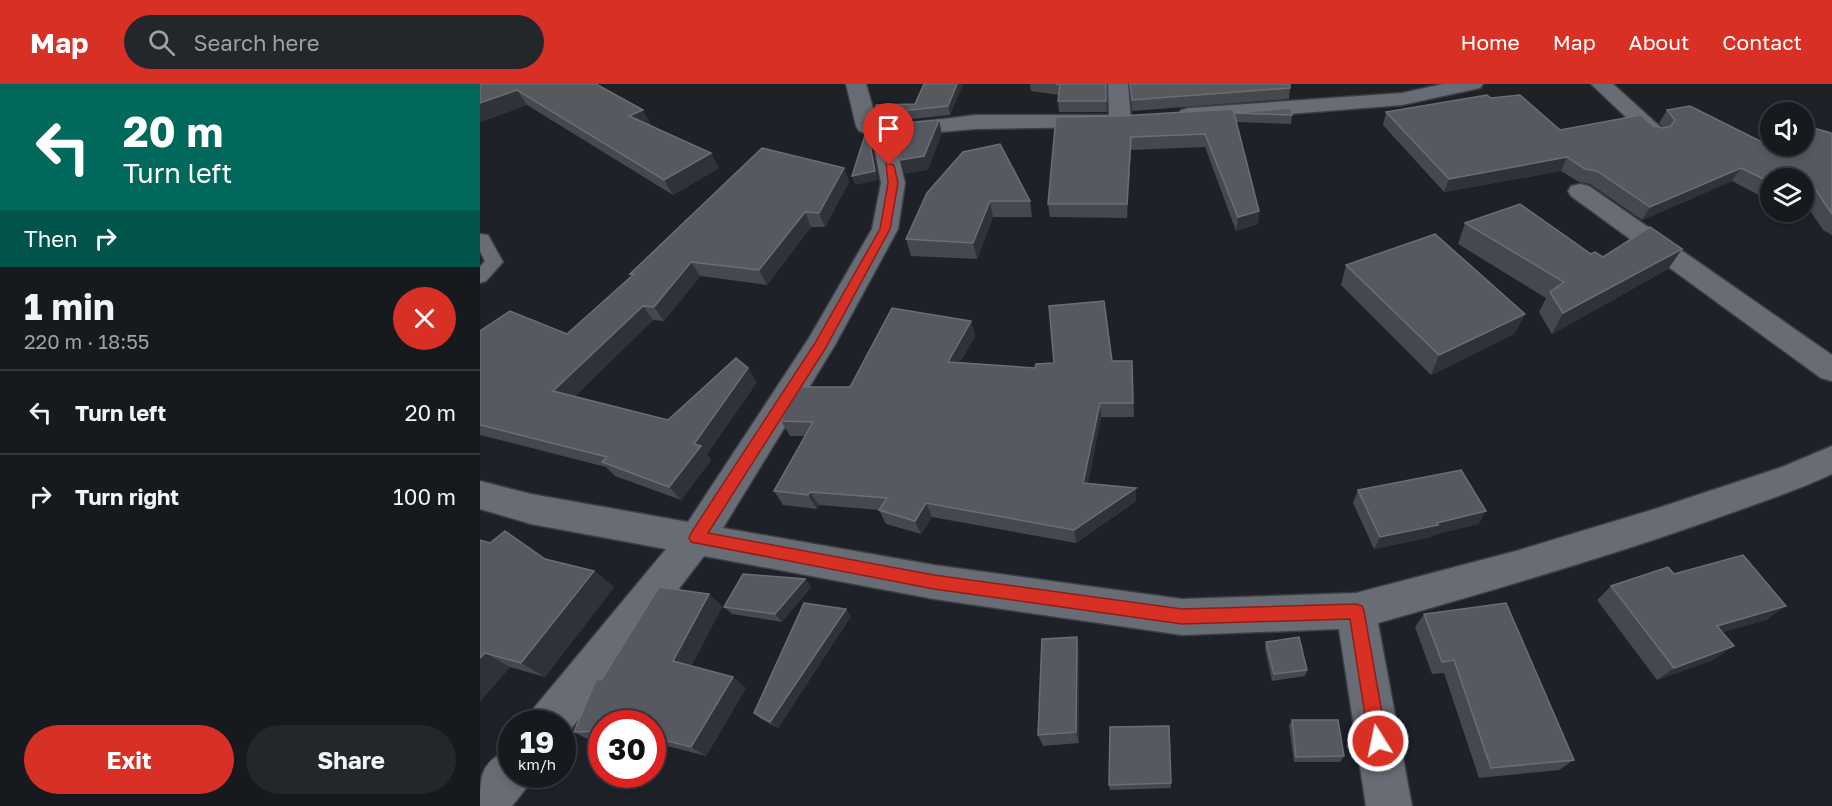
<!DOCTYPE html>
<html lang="en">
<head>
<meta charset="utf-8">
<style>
  body { margin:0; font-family:"Golos Text",sans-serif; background:#23262b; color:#f1f3f6; height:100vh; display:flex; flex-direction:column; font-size:22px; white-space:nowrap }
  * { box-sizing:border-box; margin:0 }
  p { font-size:20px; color:#9ea0a4 }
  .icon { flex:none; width:33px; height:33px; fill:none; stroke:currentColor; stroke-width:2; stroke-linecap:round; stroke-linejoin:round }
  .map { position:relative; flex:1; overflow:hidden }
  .panel { display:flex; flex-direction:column; background:#16191e; width:480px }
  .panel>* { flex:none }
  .banner { background:#00695c; color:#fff; overflow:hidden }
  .fabs { position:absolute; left:1280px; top:18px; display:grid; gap:12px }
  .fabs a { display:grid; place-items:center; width:54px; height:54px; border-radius:50%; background:#16191e; box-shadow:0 3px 9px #0003,0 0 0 2px #35383c; font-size:30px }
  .speed { position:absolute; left:18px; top:626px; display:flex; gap:12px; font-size:30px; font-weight:700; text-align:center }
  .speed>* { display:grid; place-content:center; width:78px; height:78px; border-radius:50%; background:#16191e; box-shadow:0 3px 9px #0003,0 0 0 2px #35383c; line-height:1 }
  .speed small { font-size:15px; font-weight:400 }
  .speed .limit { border:9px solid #d22; background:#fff; color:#111 }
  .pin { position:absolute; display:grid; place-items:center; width:51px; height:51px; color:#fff; margin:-62px -26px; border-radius:50% 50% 50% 0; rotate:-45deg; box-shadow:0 0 6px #0007 }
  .pin .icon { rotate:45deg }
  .me { position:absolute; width:66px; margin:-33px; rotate:350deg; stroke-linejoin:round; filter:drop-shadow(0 0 4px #0008) }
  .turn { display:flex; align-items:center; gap:21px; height:126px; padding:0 24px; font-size:27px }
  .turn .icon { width:78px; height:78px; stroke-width:2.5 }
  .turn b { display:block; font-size:42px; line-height:51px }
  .then { display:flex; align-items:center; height:57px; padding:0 24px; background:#0003; gap:12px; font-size:22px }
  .round { display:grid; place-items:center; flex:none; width:63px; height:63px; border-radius:32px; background:#23262b }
  .overview { display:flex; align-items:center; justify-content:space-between; height:102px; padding:0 24px }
  h1 { font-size:36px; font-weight:700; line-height:45px }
  .action { display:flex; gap:12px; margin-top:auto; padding:12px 24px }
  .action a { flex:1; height:69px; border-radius:36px; background:#d93025; color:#fff; font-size:24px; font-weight:700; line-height:69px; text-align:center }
  .action a+a { background:#23262b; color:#f1f3f6 }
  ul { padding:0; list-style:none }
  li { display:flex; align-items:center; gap:18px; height:84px; padding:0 24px; border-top:2px solid #35383c }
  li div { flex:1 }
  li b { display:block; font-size:22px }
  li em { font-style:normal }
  header { display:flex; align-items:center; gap:36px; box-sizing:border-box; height:84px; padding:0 30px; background:#d93025; color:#fff }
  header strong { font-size:28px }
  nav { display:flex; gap:33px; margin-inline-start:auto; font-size:21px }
  .search { width:420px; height:54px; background:#23262b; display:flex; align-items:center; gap:15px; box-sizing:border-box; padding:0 21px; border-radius:33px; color:#9ea0a4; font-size:22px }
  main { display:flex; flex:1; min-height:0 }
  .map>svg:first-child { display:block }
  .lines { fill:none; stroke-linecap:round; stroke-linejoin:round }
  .lane-casing { stroke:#3c3e44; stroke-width:3 }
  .street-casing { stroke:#3c3e44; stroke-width:3 }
  .lane { fill:#686c75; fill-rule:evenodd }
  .street { fill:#686c75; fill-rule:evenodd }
  .wall { fill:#464850 }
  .shaded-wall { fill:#2f3239 }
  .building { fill:#565960; stroke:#6c6e75; stroke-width:1.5 }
  .route { fill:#d93025; stroke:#8d1f18; stroke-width:1.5 }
</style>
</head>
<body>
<header>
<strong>Map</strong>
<div class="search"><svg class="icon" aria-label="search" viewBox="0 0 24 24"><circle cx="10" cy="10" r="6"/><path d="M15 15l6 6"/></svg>Search here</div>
<nav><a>Home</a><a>Map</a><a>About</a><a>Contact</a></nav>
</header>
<main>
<section class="panel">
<div class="banner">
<div class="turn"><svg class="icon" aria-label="left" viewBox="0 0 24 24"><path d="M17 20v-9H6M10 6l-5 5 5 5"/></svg><div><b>20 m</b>Turn left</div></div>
<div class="then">Then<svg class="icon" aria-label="right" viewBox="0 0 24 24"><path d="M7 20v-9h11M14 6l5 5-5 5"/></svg></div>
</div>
<div class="overview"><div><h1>1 min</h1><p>220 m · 18:55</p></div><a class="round" style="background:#d93025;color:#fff"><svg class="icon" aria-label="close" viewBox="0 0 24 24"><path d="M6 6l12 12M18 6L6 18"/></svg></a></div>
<ul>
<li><svg class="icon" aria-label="left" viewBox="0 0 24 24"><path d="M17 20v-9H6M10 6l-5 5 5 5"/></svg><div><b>Turn left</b></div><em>20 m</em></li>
<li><svg class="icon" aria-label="right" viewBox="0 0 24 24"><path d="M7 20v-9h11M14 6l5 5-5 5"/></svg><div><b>Turn right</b></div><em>100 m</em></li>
</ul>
<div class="action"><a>Exit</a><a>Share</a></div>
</section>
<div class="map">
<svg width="1352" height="722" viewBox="0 0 1352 722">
  <rect width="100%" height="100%" fill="#1e2128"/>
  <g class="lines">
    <!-- lane casing -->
    <g class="lane-casing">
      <polygon id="lane" points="0,150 8,151 23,178 6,197 0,199 0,183 5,177 0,167"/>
    </g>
    <!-- street casing -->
    <g class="street-casing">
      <g id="street">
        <path d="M366,0H386L397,38L408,42L495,31H629L628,0H648L651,36L648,41L640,43L631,39L622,43L495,45L414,52L425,99L418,145L355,261L243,444L454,481L702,515L876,509L1036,467L1178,424L1302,383L1352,362V390C1309,410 1264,424 1220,440C1114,477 1006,508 898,539L932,722H886L859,545L702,551L454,515L224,472L84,654L82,639H48L54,624L186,465L51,440L0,425V397L51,410L208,438L329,254L392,145L401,99L392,51L379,47L376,42Z"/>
        <polygon points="963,0 1003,0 1000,4 922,21 709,38 701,36 698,31 701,26 709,24 922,9"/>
        <polygon points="1111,0 1133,0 1186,48 1183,53 1175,55 1167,53"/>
        <polygon points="1100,100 1109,102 1352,271 1352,297 1341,294 1091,112 1088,107 1091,102"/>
        <path d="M32,664V690H52L48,702L32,722H0C0,691 0,678 32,664Z"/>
      </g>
    </g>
    <!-- lane -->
    <use href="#lane" class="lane"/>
    <!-- street -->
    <use href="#street" class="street"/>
  </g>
  <!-- wall -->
  <g class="wall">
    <polygon points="0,0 116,0 171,41 170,42 239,84 193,111 47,21 0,38"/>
    <polygon points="444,0 483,0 470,31 404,38 399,36 396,27 435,20"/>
    <polygon points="550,0 626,0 627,28 579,28 578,17 579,11 551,7"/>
    <polygon points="650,0 810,0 810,4 809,15 652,27"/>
    <polygon points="1011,14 1080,46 1173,42 1184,44 1179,39 1187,26 1288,61 1352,50 1352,151 1343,146 1323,116 1323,94 1290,94 1290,117 1252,97 1162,136 1110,100 1099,98 1081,87 964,108 903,41 906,28"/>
    <polygon points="754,29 812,31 811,40 756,38 779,127 778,140 756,147 725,63 651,66 647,134 570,133 568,120 640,32"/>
    <polygon points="483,68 550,117 552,133 513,133 497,175 431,172 426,155"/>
    <polygon points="364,84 369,98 345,143 331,143 287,201 220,192 184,237 173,236 94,313 188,336 277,298 227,370 231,376 201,416 135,392 126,383 0,351 0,247 87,250 152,193 150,190"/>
    <polygon points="985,139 1123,173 1202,165 1188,185 1072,250 1059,228 1066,214 978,160"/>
    <polygon points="866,181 1045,230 1034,250 951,291 861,201"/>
    <polygon points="491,237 495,252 480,278 555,284 632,277 652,277 654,333 621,333 608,399 656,404 656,417 596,459 452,433 441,450 406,440 399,426 339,421 337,425 303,421 294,407 325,352 310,352 301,337 370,303"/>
    <polygon points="878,406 1006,427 998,440 953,451 951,453 894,465 873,419"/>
    <polygon points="0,456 65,475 114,487 134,503 65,593 30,583 0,617"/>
    <polygon points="1194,490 1306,522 1286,536 1242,548 1235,575 1177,596 1117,516 1131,502"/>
    <polygon points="325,495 331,503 302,538 252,530 244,523"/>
    <polygon points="229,510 242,523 211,582 266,604 226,672 172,658 172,639 122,639 122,657 113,658 94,648 122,595"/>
    <polygon points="944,530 1094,676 1079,686 999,694 964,589 952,590 935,543"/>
    <polygon points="371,532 298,644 281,635 274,629"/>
    <polygon points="786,558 827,586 825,592 792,597 785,565"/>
    <polygon points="599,566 599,659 563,662 558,651"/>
    <polygon points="812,636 864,672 860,678 814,678 809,642"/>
    <polygon points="691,699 691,704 630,706 629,701"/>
  </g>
  <!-- shaded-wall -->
  <g class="shaded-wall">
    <polygon points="477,0 483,0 470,31 468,22"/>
    <polygon points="37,6 47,21 0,38 0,19"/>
    <polygon points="163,26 171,41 157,47 149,32"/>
    <polygon points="459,36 462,50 448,86 425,90 421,76"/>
    <polygon points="387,45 390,54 398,96 375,101 372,92"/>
    <polygon points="651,53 651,66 647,134 647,120"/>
    <polygon points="231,69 239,84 193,111 184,96"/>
    <polygon points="1087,73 1081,87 964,108 969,95"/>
    <polygon points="364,84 369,98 345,143 339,129"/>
    <polygon points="1261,84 1252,97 1162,136 1170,123"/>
    <polygon points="1331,99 1323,109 1323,103"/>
    <polygon points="510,117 513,133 497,175 493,159"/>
    <polygon points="779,127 778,140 756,147 758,133"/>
    <polygon points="325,128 331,143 287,201 279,186"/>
    <polygon points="1202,165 1188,185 1072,250 1083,229"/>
    <polygon points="211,178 220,192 184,237 174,223"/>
    <polygon points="163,222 173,236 86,321 73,307"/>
    <polygon points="1045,230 1034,250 951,291 959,271"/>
    <polygon points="491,237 495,252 472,292 468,278"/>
    <polygon points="268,284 277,298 227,370 231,376 201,416 189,403 214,360"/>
    <polygon points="620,319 621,333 605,413 603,399"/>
    <polygon points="656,404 656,417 596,459 594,446"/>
    <polygon points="330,408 339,421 337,425 328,411"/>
    <polygon points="446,419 452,433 441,450 435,437"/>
    <polygon points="1006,427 998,440 953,451 951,453 894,465 900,453"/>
    <polygon points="114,487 134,503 65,593 41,579"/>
    <polygon points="325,495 331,503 302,538 295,530"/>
    <polygon points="229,510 242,523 208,589 193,577"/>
    <polygon points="1306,522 1286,536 1219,555 1237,542"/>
    <polygon points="366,525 371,532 298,644 290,638"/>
    <polygon points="597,553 599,566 599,659 596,648"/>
    <polygon points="1254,562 1235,575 1177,596 1194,584"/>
    <polygon points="5,569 30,583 0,617 0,574"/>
    <polygon points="253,593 266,604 226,672 211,663"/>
  </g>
  <!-- building -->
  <g class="building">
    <polygon points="0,0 116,0 163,26 149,32 231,69 184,96 37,6 0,19"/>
    <polygon points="444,0 477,0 468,22 402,29 396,27 396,21 435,20"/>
    <polygon points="576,0 626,0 626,17 578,17 580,1"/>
    <polygon points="650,0 810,0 810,4 652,16"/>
    <polygon points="1007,11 1011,14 1040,11 1080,46 1161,31 1173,42 1183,44 1191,42 1195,36 1187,26 1210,22 1288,61 1290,60 1290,62 1323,62 1323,41 1351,49 1352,50 1352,130 1331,99 1323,103 1323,94 1290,94 1290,98 1261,84 1170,123 1117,87 1105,85 1087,73 969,95 906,28"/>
    <polygon points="811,24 812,31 753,29"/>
    <polygon points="753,25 779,127 758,133 725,50 651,53 647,120 568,120 576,33 640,32"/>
    <polygon points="459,36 444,72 421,76 413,40"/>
    <polygon points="387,45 395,87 372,92"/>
    <polygon points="520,60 550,117 510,117 493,159 426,155 447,109 483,68"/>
    <polygon points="282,64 364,84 339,129 325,128 279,186 211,178 174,223 163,222 73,307 188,336 256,274 268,284 214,360 221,362 189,403 122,378 127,373 0,341 0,247 30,227 87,250 154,190 150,190"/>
    <polygon points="1040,120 1111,170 1115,168 1123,173 1170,143 1202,165 1083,229 1070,208 1084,198 985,139"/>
    <polygon points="955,150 1045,230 959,271 866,181"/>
    <polygon points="624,217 632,277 652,277 653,319 620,319 603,399 656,404 594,446 446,419 435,437 399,426 407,414 330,408 328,411 294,407 333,338 301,337 315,303 370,303 412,224 491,237 468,278 555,284 556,280 574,279 569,222"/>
    <polygon points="981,386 1006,427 957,439 958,441 900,453 878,406"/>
    <polygon points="25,447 65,475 114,487 41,579 5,569 0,574 0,456 10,459"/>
    <polygon points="1263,471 1306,522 1237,542 1254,562 1194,584 1131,502 1188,483 1194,490"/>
    <polygon points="263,490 325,495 295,530 244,523"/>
    <polygon points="179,503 229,510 193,577 253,593 211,663 172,653 172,639 122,639 122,647 94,648 116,596 122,595"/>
    <polygon points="324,519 366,525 290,638 274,629"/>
    <polygon points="1026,519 1094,676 1011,684 974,576 962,578 944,530"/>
    <polygon points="597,553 596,648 558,651 562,555"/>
    <polygon points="819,553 827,586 794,590 786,558"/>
    <polygon points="812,636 858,636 864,672 816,673"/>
    <polygon points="689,642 691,699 629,701 630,643"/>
  </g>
  <!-- route -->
  <polygon class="route" points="406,79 414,81 418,99 410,145 345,265 228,449 454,491 702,525 876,520 882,522 884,527 907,657 905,663 898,666 892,663 889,657 870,535 702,540 454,505 211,458 209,454 211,449 335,259 400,145 408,99"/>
</svg>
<div class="fabs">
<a><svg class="icon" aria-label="sound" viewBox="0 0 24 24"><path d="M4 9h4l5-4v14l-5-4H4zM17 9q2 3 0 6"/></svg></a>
<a><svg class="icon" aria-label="layers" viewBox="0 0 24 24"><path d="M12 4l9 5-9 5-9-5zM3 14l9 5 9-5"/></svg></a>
</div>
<div class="speed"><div>19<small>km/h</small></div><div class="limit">30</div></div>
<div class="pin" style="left:409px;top:81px;background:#d93025"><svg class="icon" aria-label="arrive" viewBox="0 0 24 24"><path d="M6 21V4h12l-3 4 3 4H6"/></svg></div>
<svg class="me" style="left:898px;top:657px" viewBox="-20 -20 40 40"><circle r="17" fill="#d93025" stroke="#fff" stroke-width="3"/><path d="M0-11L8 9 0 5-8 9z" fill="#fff"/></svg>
</div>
</main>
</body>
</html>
